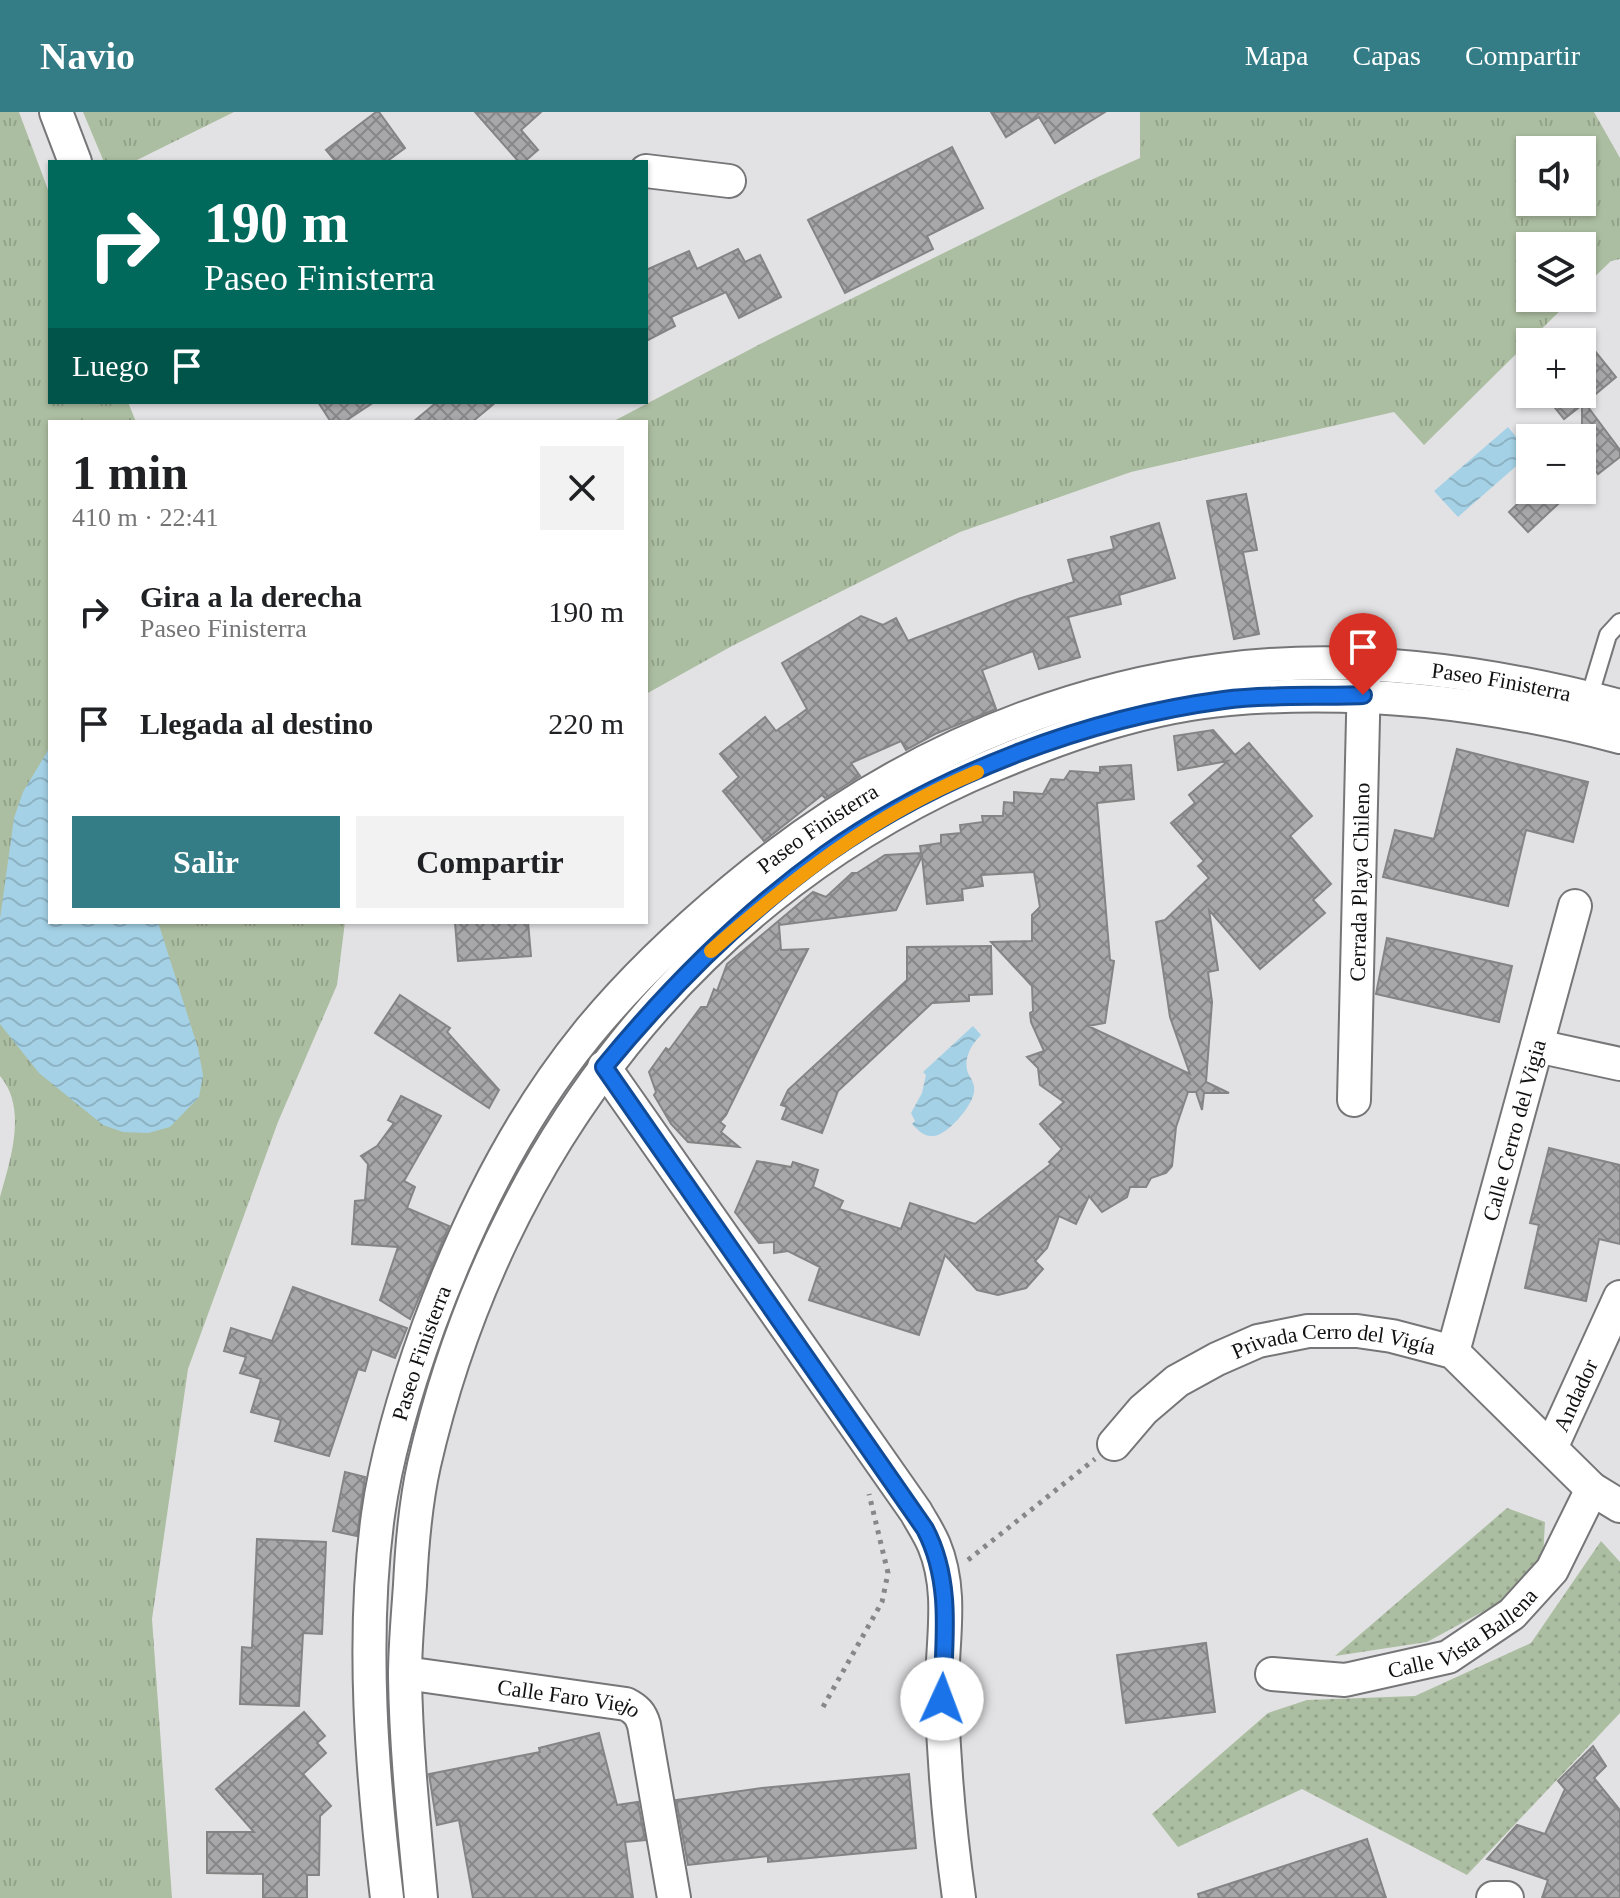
<!DOCTYPE html>
<html lang="es">
<head>
<meta charset="utf-8">
<style>
  body { margin:0; font-family:"Times New Roman",serif; background:#f2f2f2; color:#202124; height:100vh; display:flex; flex-direction:column; font-size:30px; white-space:nowrap }
  * { box-sizing:border-box; margin:0 }
  p { font-size:26px; color:#757577 }
  .icon { flex:none; width:44px; height:44px; fill:none; stroke:currentColor; stroke-width:2; stroke-linecap:round; stroke-linejoin:round }
  .map { position:relative; flex:1; overflow:hidden }
  .details { position:absolute; left:48px; top:308px; width:600px; height:504px; display:flex; flex-direction:column; background:#fff; border-radius:0px; box-shadow:0 2px 6px #0004 }
  .details>* { flex:none }
  .banner { position:absolute; left:48px; top:48px; width:600px; height:244px; border-radius:0px; box-shadow:0 2px 6px #0004; background:#00695c; color:#fff; overflow:hidden }
  .tools { position:absolute; left:1516px; top:24px; display:grid; gap:16px }
  .tools a { display:grid; place-items:center; width:80px; height:80px; border-radius:0px; background:#fff; box-shadow:0 2px 6px #0004; font-size:40px }
  .pin { position:absolute; display:grid; place-items:center; width:68px; height:68px; color:#fff; margin:-82px -34px; border-radius:50% 50% 50% 0; rotate:-45deg; box-shadow:0 0 8px #0007 }
  .pin .icon { rotate:45deg }
  .me { position:absolute; width:88px; margin:-44px; rotate:2deg; stroke-linejoin:round; filter:drop-shadow(0 0 6px #0008) }
  .turn { display:flex; align-items:center; gap:28px; height:168px; padding:0 24px; font-size:36px }
  .turn .icon { width:104px; height:104px; stroke-width:2.5 }
  .turn b { display:block; font-size:56px; line-height:68px }
  .then { display:flex; align-items:center; height:76px; padding:0 24px; background:#0003; gap:16px; font-size:30px }
  .round { display:grid; place-items:center; flex:none; width:84px; height:84px; border-radius:0px; background:#f2f2f2 }
  .head { display:flex; align-items:center; justify-content:space-between; height:136px; padding:0 24px }
  h1 { font-size:48px; font-weight:800; line-height:60px }
  .button { display:flex; gap:16px; margin-top:auto; padding:16px 24px }
  .button a { flex:1; height:92px; border-radius:0px; background:#347c86; color:#fff; font-size:32px; font-weight:800; line-height:92px; text-align:center }
  .button a+a { background:#f2f2f2; color:#202124 }
  ul { padding:0; list-style:none }
  li { display:flex; align-items:center; gap:24px; height:112px; padding:0 24px }
  li div { flex:1 }
  li b { display:block; font-size:30px }
  li em { font-style:normal }
  header { display:flex; align-items:center; gap:48px; box-sizing:border-box; height:112px; padding:0 40px; background:#347c86; color:#fff }
  header strong { font-size:38px }
  nav { display:flex; gap:44px; margin-inline-start:auto; font-size:28px }
  .map>svg:first-child { display:block }
  .grass { fill:url(#grass-tufts); fill-rule:evenodd }
  .park { fill:url(#park-dots) }
  .water { fill:url(#water-waves) }
  .building { fill:url(#building-cross-hatch); stroke:#848485; stroke-width:2 }
  .lines { fill:none; stroke-linecap:round; stroke-linejoin:round }
  .service-casing { stroke:#767678; stroke-width:20 }
  .minor-casing { stroke:#767678; stroke-width:36 }
  .path { stroke:#878788; stroke-width:5; stroke-dasharray:4 6; stroke-linecap:butt }
  .service { stroke:#fff; stroke-width:16 }
  .minor { stroke:#fff; stroke-width:32 }
  .route-casing { stroke:#114b97; stroke-width:20 }
  .route { stroke:#1a73e8; stroke-width:14 }
  .slow { stroke:#f59e0b; stroke-width:14 }
  .labels { text-anchor:middle; dominant-baseline:central; stroke-width:7; stroke-linejoin:round; paint-order:stroke }
  .street-label { font-size:22px; fill:#111; stroke:#fff }
</style>
</head>
<body>
<header>
<strong>Navio</strong>
<nav><a>Mapa</a><a>Capas</a><a>Compartir</a></nav>
</header>
<div class="map">
<svg width="1620" height="1786" viewBox="0 0 1620 1786">
  <defs>
    <pattern id="grass-tufts" width="24" height="20" patternUnits="userSpaceOnUse" patternTransform="scale(2)"><rect width="24" height="20" fill="#acbea1"/><path d="M3 7l-1-3M5 7V3M7 7l1-3M15 17l-1-3M17 17v-4M19 17l1-3" fill="none" stroke="#93a28a"/></pattern>
    <pattern id="park-dots" width="8" height="8" patternUnits="userSpaceOnUse" patternTransform="scale(2)"><rect width="8" height="8" fill="#acbea1"/><path d="M2 2h.1M6 6h.1" fill="none" stroke="#93a28a" stroke-width="1.8" stroke-linecap="round"/></pattern>
    <pattern id="water-waves" width="16" height="10" patternUnits="userSpaceOnUse" patternTransform="scale(2)"><rect width="16" height="10" fill="#a4d1e6"/><path d="M0 5q4-4 8 0t8 0" fill="none" stroke="#8cb2c4"/></pattern>
    <pattern id="building-cross-hatch" width="8" height="8" patternUnits="userSpaceOnUse" patternTransform="scale(2)"><rect width="8" height="8" fill="#a8a8aa"/><path d="M0 0l8 8M0 8l8-8" fill="none" stroke="#878789"/></pattern>
  </defs>
  <rect width="100%" height="100%" fill="#e2e2e4"/>
  <!-- grass -->
  <g class="grass">
    <path d="M0,0H19L50,83V290H128L136,310H50V810H345L337,873L278,1010L188,1257L152,1507L172,1786H0V1085C10,1049 28,997 0,964Z"/>
    <polygon points="83,0 234,0 133,50 104,50"/>
    <path d="M1140,0H1594L1620,46V147L1611,149L1582,177V134H1530V186H1573L1424,333L1394,300L1131,360L960,420L732,534L646,582V310H612L768,228L1093,67L1140,46ZM1530,38H1582V90H1530Z"/>
  </g>
  <!-- park -->
  <g class="park">
    <polygon points="1507,1396 1545,1410 1543,1445 1508,1486 1427,1530 1335,1544"/>
    <polygon points="1601,1429 1620,1450 1620,1601 1467,1763 1302,1677 1178,1735 1152,1702 1268,1601 1307,1588 1415,1584 1531,1531"/>
  </g>
  <!-- water -->
  <g class="water">
    <polygon points="1508,315 1530,342 1458,405 1434,379"/>
    <polygon points="50,635 50,810 158,810 198,936 203,963 199,985 170,1015 148,1021 123,1020 103,1013 39,961 0,912 0,807 14,706 23,680"/>
    <path d="M973,914L981,923C971,933 962,948 969,963C972,968 975,973 974,980C973,993 947,1024 933,1024C924,1025 918,1018 912,1012L915,1009L911,1001L922,981L926,963L923,960Z"/>
  </g>
  <!-- building -->
  <g class="building">
    <polygon points="376,0 379,0 405,36 386,50 336,50 326,38"/>
    <polygon points="475,0 541,0 521,18 538,38 524,50 519,50"/>
    <polygon points="991,0 1105,0 1055,31 1039,5 1006,25"/>
    <polygon points="952,35 983,96 927,124 933,137 845,181 808,108"/>
    <polygon points="738,137 745,150 760,143 781,185 739,206 726,180 671,205 675,214 646,229 646,158 689,139 697,157"/>
    <polygon points="1582,223 1616,265 1585,291 1620,338 1620,345 1598,362 1595,358 1582,370 1582,293 1564,307 1544,282 1582,282"/>
    <polygon points="318,290 374,290 344,310 331,310"/>
    <polygon points="437,290 496,290 472,310 413,310"/>
    <polygon points="1532,378 1573,378 1528,420 1509,400"/>
    <polygon points="1246,382 1257,438 1243,440 1259,522 1234,527 1207,389"/>
    <polygon points="1159,411 1175,466 1119,483 1121,492 1068,505 1080,545 1039,557 1033,539 982,558 996,597 935,622 906,638 901,629 851,651 860,664 825,686 822,683 764,729 723,679 739,665 720,642 765,605 776,619 807,597 782,551 861,504 883,513 896,506 908,529 1018,487 1074,470 1068,448 1114,437 1111,425"/>
    <polygon points="1213,618 1235,643 1249,631 1312,704 1290,724 1331,772 1313,788 1325,801 1260,857 1209,798 1218,858 1208,860 1212,890 1206,970 1229,981 1204,981 1202,998 1196,980 1188,980 1176,1015 1172,1054 1166,1061 1151,1066 1146,1075 1130,1075 1127,1085 1102,1100 1089,1084 1076,1112 1059,1104 1047,1136 1035,1149 1043,1157 1026,1176 998,1183 977,1178 945,1143 919,1223 809,1188 820,1155 788,1139 774,1141 774,1130 759,1131 735,1100 757,1049 791,1055 793,1050 818,1058 813,1075 843,1089 839,1097 901,1117 910,1091 975,1112 1051,1052 1049,1050 1062,1037 1040,1012 1064,990 1040,973 1038,956 1027,945 1044,939 1031,910 1030,901 1033,899 1032,874 991,830 1032,829 1032,803 1040,795 1034,760 981,763 983,774 962,777 963,788 927,792 922,744 896,798 779,813 781,838 808,837 726,1003 720,1010 725,1014 721,1020 739,1035 688,1030 671,1012 654,983 656,980 649,960 666,936 669,938 701,895 707,895 714,877 717,879 727,852 813,780 826,785 852,761 857,761 885,743 921,741 920,734 941,731 941,723 961,721 960,713 983,710 982,704 1003,704 1004,690 1014,691 1014,680 1043,682 1051,667 1064,668 1070,659 1100,661 1100,655 1131,653 1134,687 1097,691 1110,848 1114,849 1105,911 1088,914 1190,962 1170,905 1156,810 1165,808 1209,766 1198,754 1204,749 1171,711 1195,691 1189,683 1228,649 1178,658 1174,624"/>
    <polygon points="1457,637 1588,670 1573,730 1526,718 1508,794 1383,765 1395,718 1434,727"/>
    <polygon points="455,810 528,810 531,844 458,849"/>
    <polygon points="1387,826 1512,854 1499,910 1376,882"/>
    <polygon points="991,834 992,882 969,883 969,889 932,891 838,979 822,1021 782,1007 787,995 781,993 788,978 907,868 907,835"/>
    <polygon points="400,883 450,916 447,920 499,978 489,996 375,921"/>
    <polygon points="401,984 441,1004 404,1069 415,1075 407,1096 449,1114 410,1207 380,1188 398,1135 352,1132 355,1089 365,1088 368,1052 361,1044 377,1034 394,1011 388,1008"/>
    <polygon points="1549,1036 1620,1053 1620,1132 1599,1127 1586,1189 1525,1176 1539,1113 1530,1111"/>
    <polygon points="293,1175 407,1216 395,1246 372,1237 365,1259 358,1257 329,1344 275,1329 281,1308 251,1300 261,1267 240,1261 246,1245 224,1239 231,1216 272,1229"/>
    <polygon points="345,1360 365,1365 357,1424 333,1419"/>
    <polygon points="257,1427 326,1430 322,1522 303,1521 299,1594 240,1592 242,1535 252,1536"/>
    <polygon points="1206,1531 1215,1600 1126,1611 1117,1543"/>
    <polygon points="304,1600 325,1624 317,1631 326,1641 303,1662 331,1694 320,1704 319,1763 307,1763 307,1786 263,1786 263,1762 207,1761 207,1720 254,1720 216,1677"/>
    <polygon points="599,1621 617,1693 638,1690 645,1728 625,1730 633,1786 473,1786 459,1708 437,1713 429,1662 540,1640 539,1636"/>
    <polygon points="1593,1634 1606,1654 1594,1666 1620,1698 1620,1786 1542,1786 1548,1768 1487,1747 1517,1713 1545,1722 1565,1677 1558,1669"/>
    <polygon points="909,1662 916,1736 768,1750 768,1744 688,1753 676,1688 762,1676"/>
    <polygon points="1367,1727 1386,1786 1199,1786 1198,1782"/>
  </g>
  <g class="lines">
    <!-- service casing -->
    <g class="service-casing">
      <polyline id="service" points="1589,586 1608,523 1620,510"/>
    </g>
    <!-- minor casing -->
    <g class="minor-casing">
      <g id="minor">
        <polyline points="56,0 75,50"/>
        <polyline points="646,59 729,69"/>
        <polyline points="1537,934 1620,952"/>
        <path d="M604,955L916,1400C922,1411 929,1421 934,1433C955,1483 940,1538 942,1590C944,1656 950,1721 959,1786"/>
        <path id="s1" d="M1354,988L1364,564"/>
        <path id="s2" d="M1453,1240L1575,794"/>
        <path id="s3" d="M1114,1332L1143,1298L1177,1269L1217,1247L1258,1229L1308,1219H1357L1392,1224L1453,1240L1592,1377L1620,1394"/>
        <path id="s4" d="M1551,1336L1620,1185"/>
        <path id="s5" d="M405,1561L626,1592C636,1597 641,1602 644,1613L674,1786"/>
        <path id="s6" d="M1272,1562L1345,1568L1448,1545L1512,1502L1552,1458L1592,1377"/>
        <path id="s7" d="M387,1786C372,1662 361,1527 378,1403C387,1338 407,1274 429,1213C467,1110 517,1008 587,922C631,868 681,821 734,777C876,659 1035,582 1219,558C1352,540 1492,560 1620,594"/>
        <path d="M421,1786C414,1712 406,1638 405,1564C405,1534 408,1503 410,1473C412,1432 415,1393 424,1353C496,1038 696,777 996,652C1070,621 1149,594 1229,587C1361,576 1492,591 1620,625"/>
        <polyline points="1493,1786 1507,1786"/>
      </g>
    </g>
    <!-- path -->
    <g class="path">
      <polyline points="968,1448 1095,1347"/>
      <polyline points="823,1595 882,1490 888,1461 869,1382"/>
    </g>
    <!-- service -->
    <use href="#service" class="service"/>
    <!-- minor -->
    <use href="#minor" class="minor"/>
  </g>
  <g class="lines">
    <!-- route casing -->
    <g class="route-casing">
      <path id="route" d="M942,1587C944,1529 953,1470 925,1417L604,955C669,876 743,802 826,742C939,662 1087,606 1224,588C1269,582 1317,585 1363,583"/>
    </g>
    <!-- route -->
    <use href="#route" class="route"/>
    <!-- slow -->
    <path class="slow" d="M711,839C796,764 872,704 977,660"/>
  </g>
  <g class="labels">
    <!-- street labels -->
    <g class="street-label">
      <text stroke="none"><textPath href="#s7" startOffset="1944">Paseo Finisterra</textPath></text>
      <text stroke="none"><textPath href="#s7" startOffset="1224">Paseo Finisterra</textPath></text>
      <text stroke="none"><textPath href="#s1" startOffset="218">Cerrada Playa Chileno</textPath></text>
      <text stroke="none"><textPath href="#s2" startOffset="230">Calle Cerro del Vigia</textPath></text>
      <text stroke="none"><textPath href="#s7" startOffset="552">Paseo Finisterra</textPath></text>
      <text stroke="none"><textPath href="#s3" startOffset="256">Privada Cerro del Vigía</textPath></text>
      <text stroke="none"><textPath href="#s4" startOffset="58">Andador</textPath></text>
      <text stroke="none"><textPath href="#s6" startOffset="202">Calle Vista Ballena</textPath></text>
      <text stroke="none"><textPath href="#s5" startOffset="166">Calle Faro Viejo</textPath></text>
    </g>
  </g>
</svg>
<div class="tools">
<a><svg class="icon" aria-label="sound" viewBox="0 0 24 24"><path d="M4 9h4l5-4v14l-5-4H4zM17 9q2 3 0 6"/></svg></a>
<a><svg class="icon" aria-label="layers" viewBox="0 0 24 24"><path d="M12 4l9 5-9 5-9-5zM3 14l9 5 9-5"/></svg></a>
<a>+</a>
<a>−</a>
</div>
<div class="pin" style="left:1363px;top:583px;background:#d93025"><svg class="icon" aria-label="arrive" viewBox="0 0 24 24"><path d="M6 21V4h12l-3 4 3 4H6"/></svg></div>
<svg class="me" style="left:942px;top:1587px" viewBox="-20 -20 40 40"><circle r="19" fill="#fff"/><path d="M0-13L10 11 0 6-10 11z" fill="#1a73e8"/></svg>
<div class="banner">
<div class="turn"><svg class="icon" aria-label="right" viewBox="0 0 24 24"><path d="M7 20v-9h11M14 6l5 5-5 5"/></svg><div><b>190 m</b>Paseo Finisterra</div></div>
<div class="then">Luego<svg class="icon" aria-label="arrive" viewBox="0 0 24 24"><path d="M6 21V4h12l-3 4 3 4H6"/></svg></div>
</div>
<section class="details">
<div class="head"><div><h1>1 min</h1><p>410 m · 22:41</p></div><a class="round"><svg class="icon" aria-label="close" viewBox="0 0 24 24"><path d="M6 6l12 12M18 6L6 18"/></svg></a></div>
<ul>
<li><svg class="icon" aria-label="right" viewBox="0 0 24 24"><path d="M7 20v-9h11M14 6l5 5-5 5"/></svg><div><b>Gira a la derecha</b><p>Paseo Finisterra</p></div><em>190 m</em></li>
<li><svg class="icon" aria-label="arrive" viewBox="0 0 24 24"><path d="M6 21V4h12l-3 4 3 4H6"/></svg><div><b>Llegada al destino</b></div><em>220 m</em></li>
</ul>
<div class="button"><a>Salir</a><a>Compartir</a></div>
</section>
</div>
</body>
</html>
